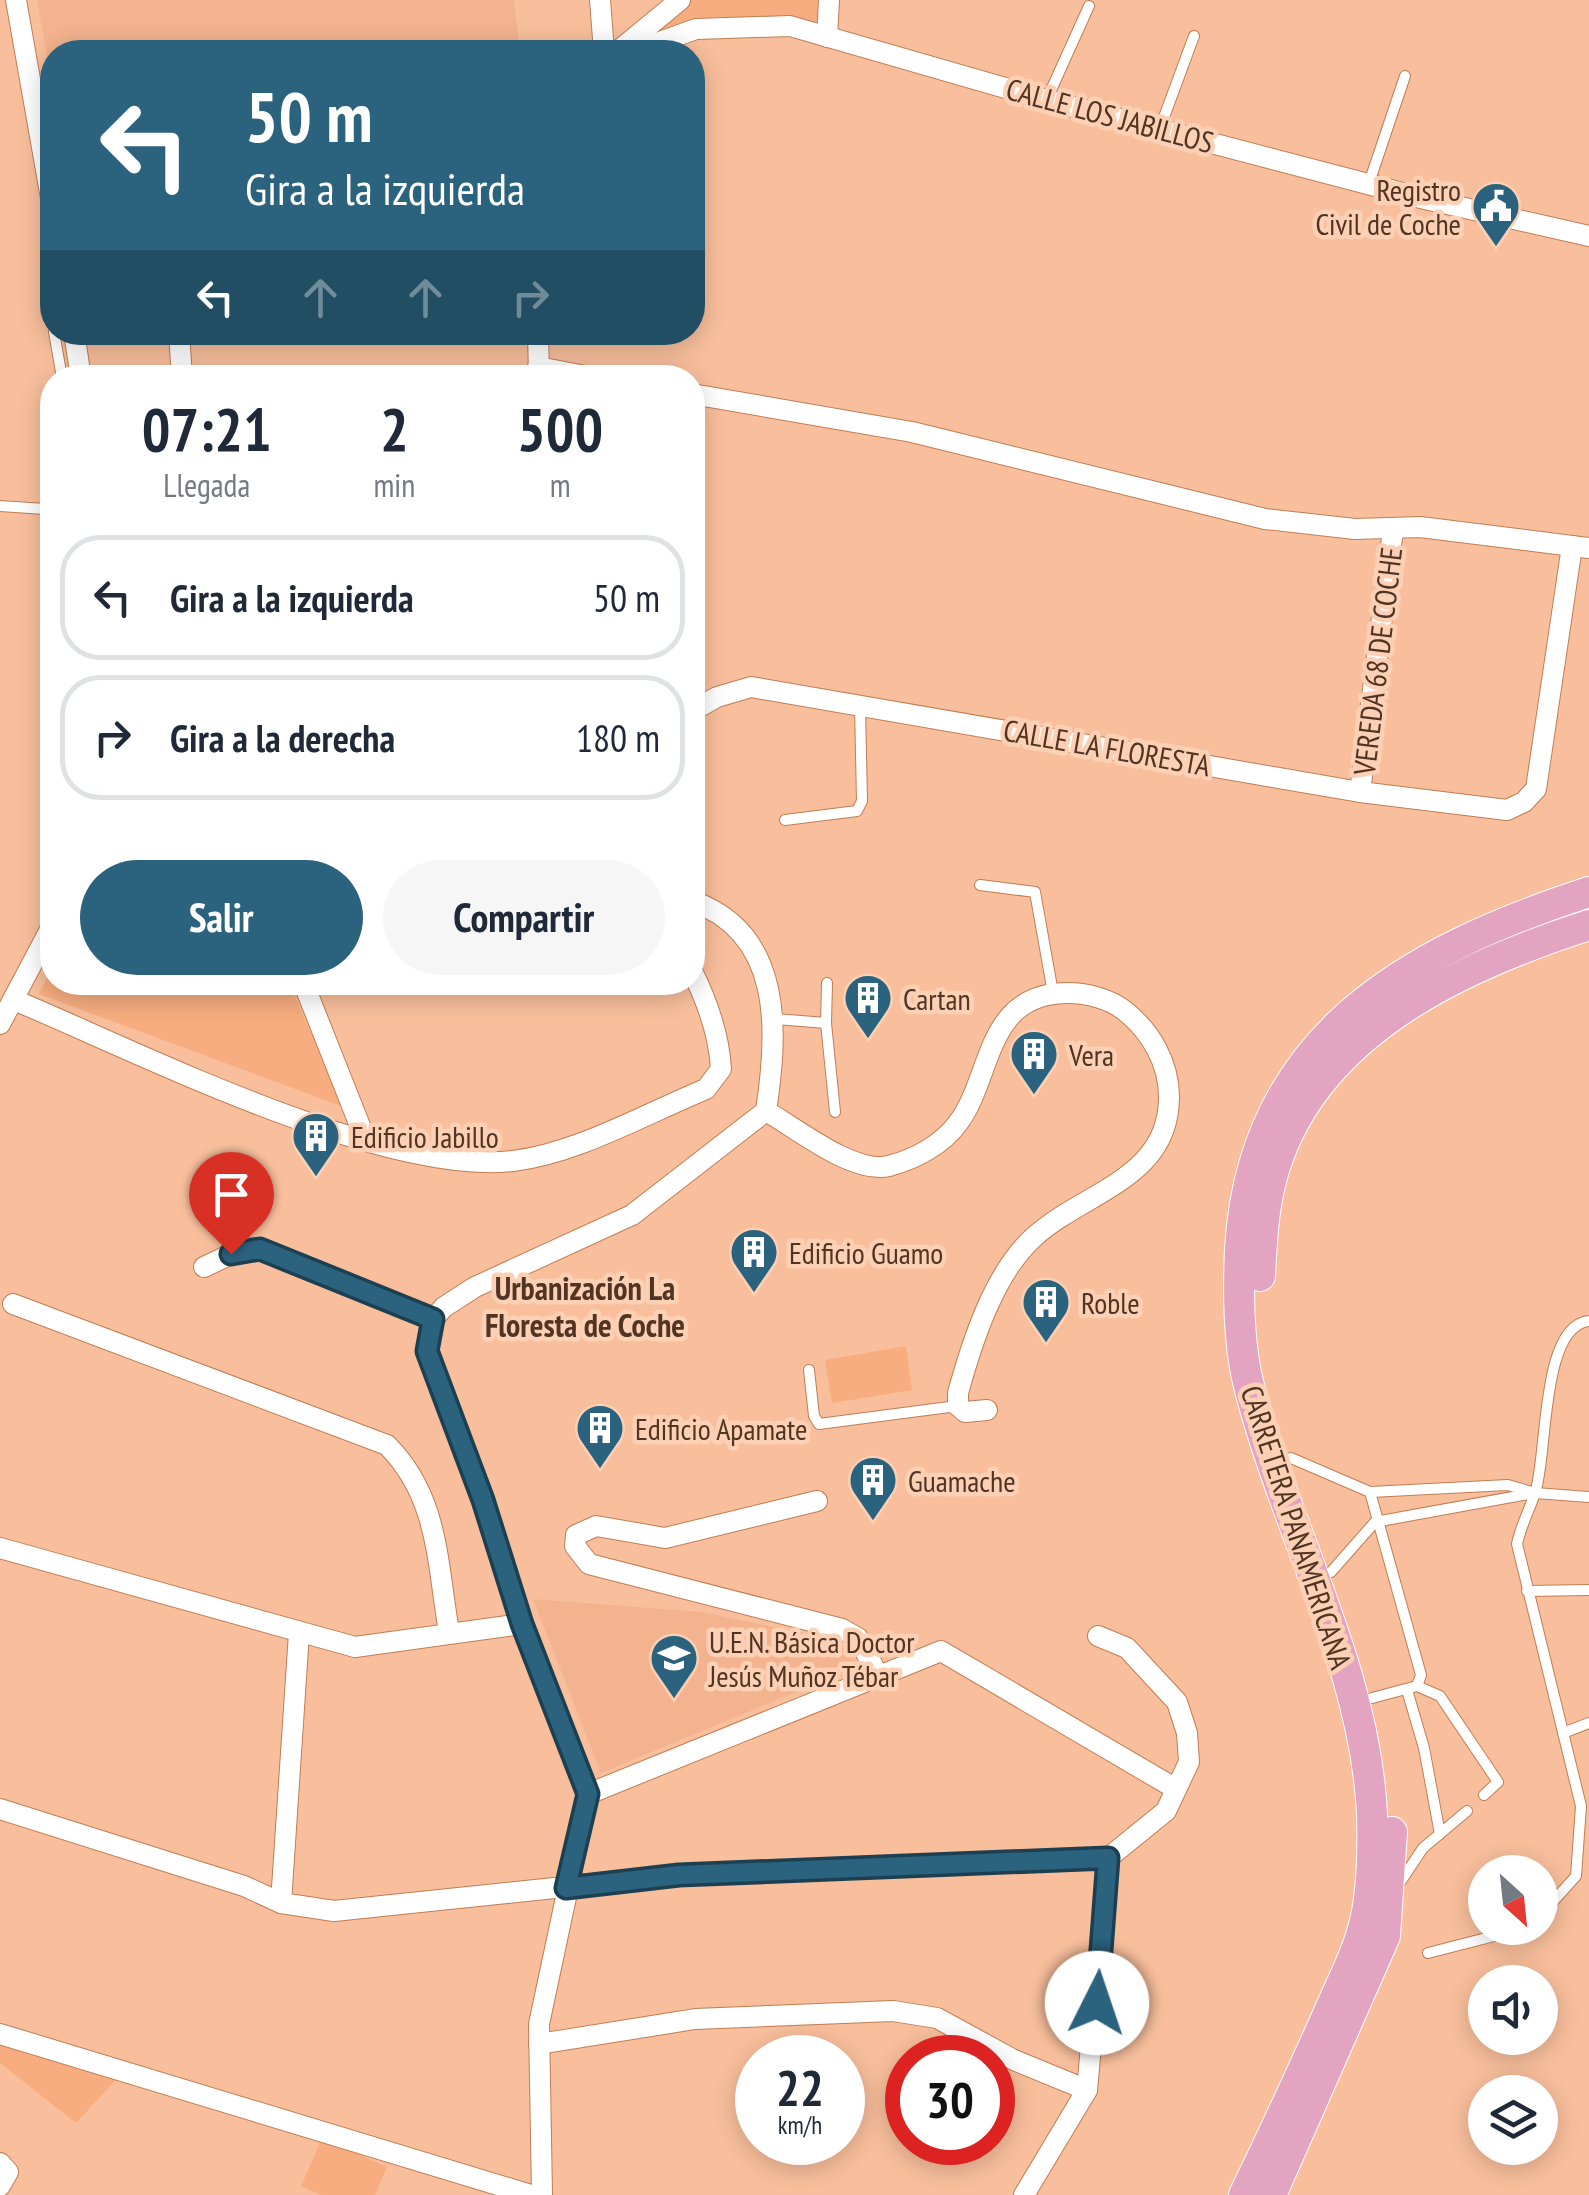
<!DOCTYPE html>
<html lang="es">
<head>
<meta charset="utf-8">
<style>
  body { margin:0; font-family:"PT Sans Narrow",sans-serif; background:#f6f6f7; color:#1f2937; height:100vh; display:flex; flex-direction:column; font-size:38px; white-space:nowrap }
  * { box-sizing:border-box; margin:0 }
  p { font-size:32px; color:#747a83 }
  .icon { flex:none; width:55px; height:55px; fill:none; stroke:currentColor; stroke-width:2; stroke-linecap:round; stroke-linejoin:round }
  .map { position:relative; flex:1; overflow:hidden }
  .drawer { position:absolute; left:40px; top:365px; width:665px; height:630px; display:flex; flex-direction:column; background:#fff; border-radius:40px; box-shadow:0 5px 25px #0003 }
  .drawer>* { flex:none }
  .top-card { position:absolute; left:40px; top:40px; width:665px; height:305px; border-radius:40px; box-shadow:0 5px 25px #0003; background:#2b627d; color:#fff; overflow:hidden }
  .needle { width:65px; rotate:153deg }
  .buttons { position:absolute; left:1468px; top:1855px; display:grid; gap:20px }
  .buttons a { display:grid; place-items:center; width:90px; height:90px; border-radius:50%; background:#fff; box-shadow:0 5px 25px #0003; font-size:50px }
  .speed { position:absolute; left:735px; top:2035px; display:flex; gap:20px; font-size:50px; font-weight:700; text-align:center }
  .speed>* { display:grid; place-content:center; width:130px; height:130px; border-radius:50%; background:#fff; box-shadow:0 5px 25px #0003; line-height:1 }
  .speed small { font-size:25px; font-weight:400 }
  .speed .limit { border:15px solid #d22; background:#fff; color:#111 }
  .pin { position:absolute; display:grid; place-items:center; width:85px; height:85px; color:#fff; margin:-102px -42px; border-radius:50% 50% 50% 0; rotate:-45deg; box-shadow:0 0 10px #0007 }
  .pin .icon { rotate:45deg }
  .me { position:absolute; width:110px; margin:-55px; rotate:4deg; stroke-linejoin:round; filter:drop-shadow(0 0 8px #0008) }
  .turn { display:flex; align-items:center; gap:35px; height:210px; padding:0 40px; font-size:45px }
  .turn .icon { width:130px; height:130px; stroke-width:2.5 }
  .turn b { display:block; font-size:70px; line-height:85px }
  .lanes { display:flex; align-items:center; height:95px; padding:0 40px; background:#0003; justify-content:center; gap:50px; direction:ltr }
  .lanes .off { opacity:.35 }
  .eta { display:flex; justify-content:space-evenly; align-items:center; height:170px; text-align:center }
  .eta b { font-size:60px; font-weight:600; line-height:70px }
  .cta { display:flex; gap:20px; margin-top:auto; padding:20px 40px }
  .cta a { flex:1; height:115px; border-radius:60px; background:#2b627d; color:#fff; font-size:40px; font-weight:600; line-height:115px; text-align:center }
  .cta a+a { background:#f6f6f7; color:#1f2937 }
  ul { padding:0; list-style:none }
  li { display:flex; align-items:center; gap:30px; height:125px; margin:0 20px 15px; padding:0 20px; border:5px solid #e0e1e3; border-radius:40px }
  li div { flex:1 }
  li b { display:block; font-size:38px }
  li em { font-style:normal }
  .map>svg:first-child { display:block }
  .built { fill:#f3b38e }
  .green { fill:#f7ad7f }
  .lines { fill:none; stroke-linecap:round; stroke-linejoin:round }
  .service-casing { stroke:#c17d52; stroke-width:12 }
  .minor-casing { stroke:#c17d52; stroke-width:22 }
  .primary-casing { stroke:#fff; stroke-width:32 }
  .service { stroke:#fff; stroke-width:10 }
  .minor { stroke:#fff; stroke-width:20 }
  .primary { stroke:#e3a4c2; stroke-width:30 }
  .route-casing { stroke:#1c4051; stroke-width:25 }
  .route { stroke:#2b627d; stroke-width:18 }
  .labels { text-anchor:middle; dominant-baseline:central; stroke-width:9; stroke-linejoin:round; paint-order:stroke }
  .street-label { font-size:30px; fill:#513422; stroke:#fcd0b5 }
  .poi-label { font-size:30px; fill:#513422; stroke:#fcd0b5; text-anchor:start }
  .neighbourhood-label { font-size:32px; font-weight:bold; fill:#513422; stroke:#fcd0b5 }
</style>
</head>
<body>
<div class="map">
<svg width="1589" height="2195" viewBox="0 0 1589 2195">
  <rect width="100%" height="100%" fill="#f9bf9c"/>
  <!-- built -->
  <g class="built">
    <polygon points="37,0 514,0 520,52 52,52 52,82"/>
    <polygon points="533,1599 702,1612 846,1642 858,1666 601,1773"/>
  </g>
  <!-- green -->
  <g class="green">
    <polygon points="685,0 826,0 824,31 791,20 625,52"/>
    <polygon points="52,968 52,982 289,983 344,1107 39,994"/>
    <polygon points="906,1346 912,1390 832,1403 825,1360"/>
    <polygon points="0,2034 124,2071 76,2123 0,2063"/>
    <polygon points="322,2138 387,2167 375,2195 321,2195 301,2186"/>
  </g>
  <g class="lines">
    <!-- service casing -->
    <g class="service-casing">
      <g id="service">
        <polyline points="1047,99 1089,6"/>
        <polyline points="1160,128 1194,36"/>
        <polyline points="1369,183 1405,76"/>
        <polyline points="54,332 62,378"/>
        <polyline points="0,506 45,509 52,505"/>
        <polyline points="785,820 857,811 862,801 860,706"/>
        <polyline points="980,885 1035,892 1053,993"/>
        <polyline points="776,1019 826,1023 827,983"/>
        <polyline points="826,1023 835,1112"/>
        <polyline points="809,1370 814,1416 819,1424 957,1406"/>
        <polyline points="1291,1458 1370,1492 1508,1485 1535,1493 1589,1497"/>
        <polyline points="1370,1492 1421,1675 1417,1686"/>
        <polyline points="1331,1572 1375,1522 1534,1493"/>
        <polyline points="1527,1591 1589,1590"/>
        <polyline points="1407,1690 1424,1748 1440,1834"/>
        <polyline points="1372,1698 1417,1686 1440,1696 1498,1782 1484,1795"/>
        <polyline points="1563,1733 1589,1723"/>
        <polyline points="1397,1887 1423,1848 1467,1811"/>
        <path d="M1540,1916L1576,1876L1581,1806L1517,1544C1521,1525 1529,1511 1535,1493C1548,1455 1540,1326 1589,1321"/>
        <polyline points="1428,1953 1525,1928"/>
      </g>
    </g>
    <!-- minor casing -->
    <g class="minor-casing">
      <g id="minor">
        <polyline points="16,0 52,204"/>
        <polyline points="600,0 604,52"/>
        <polyline points="827,37 829,0"/>
        <polyline points="617,52 680,0"/>
        <polyline points="632,52 696,29 790,26 1047,100 1425,199 1589,236"/>
        <polyline points="74,332 81,378"/>
        <polyline points="179,332 182,378"/>
        <polyline points="538,332 539,376"/>
        <polyline points="538,367 596,378"/>
        <polyline points="692,394 912,432 1265,519 1355,529 1420,527 1589,548"/>
        <polyline points="692,711 717,697 751,687 1360,792 1507,810 1524,802 1536,789 1572,546"/>
        <polyline points="1360,792 1393,530"/>
        <polyline points="303,982 366,1141"/>
        <path d="M14,1000C139,1052 382,1176 513,1161C578,1153 645,1114 706,1089L721,1069C719,1034 708,1003 692,971"/>
        <polyline points="0,1024 52,926"/>
        <path d="M766,1111C796,1128 854,1175 889,1166C915,1159 942,1145 958,1123C993,1077 984,993 1068,993C1087,993 1110,999 1125,1011C1151,1032 1169,1063 1169,1097C1169,1179 1085,1191 1034,1237C994,1273 972,1342 958,1393V1406L965,1412L987,1410"/>
        <polyline points="204,1267 244,1248 260,1249 433,1319"/>
        <path d="M13,1304L387,1445C439,1497 437,1563 449,1632"/>
        <polyline points="817,1501 665,1538 596,1526 576,1535 575,1546 589,1564 842,1629 858,1638 878,1675"/>
        <polyline points="0,1548 355,1647 522,1624"/>
        <polyline points="588,1794 941,1651 1176,1789"/>
        <polyline points="0,1809 244,1886 281,1903 334,1911 679,1875 1108,1858 1166,1811 1189,1762 1187,1733 1177,1702 1127,1648 1098,1636"/>
        <polyline points="281,1903 299,1633"/>
        <polyline points="0,2034 531,2195"/>
        <polyline points="539,2044 695,2019 893,2011 937,2018 1014,2060 1087,2090"/>
        <polyline points="0,2163 8,2172 0,2186"/>
        <path d="M542,2195L539,2024L588,1794L522,1624L483,1499L427,1351L429,1332L433,1319L444,1307L475,1287L632,1215L766,1111C778,1033 784,933 692,901"/>
        <polyline points="1024,2195 1087,2090 1108,1858"/>
      </g>
    </g>
    <!-- primary casing -->
    <g class="primary-casing">
      <g id="primary">
        <path d="M1260,1276C1262,1235 1264,1194 1279,1155C1327,1026 1468,964 1589,925"/>
        <path d="M1244,2195C1273,2135 1301,2075 1328,2014C1341,1984 1358,1952 1365,1921C1373,1887 1373,1848 1372,1814C1365,1665 1285,1529 1249,1386C1238,1343 1238,1293 1240,1249C1252,1037 1408,951 1589,892"/>
        <polyline points="1271,2195 1385,1936 1392,1832"/>
      </g>
    </g>
    <!-- service -->
    <use href="#service" class="service"/>
    <!-- minor -->
    <use href="#minor" class="minor"/>
    <!-- primary -->
    <use href="#primary" class="primary"/>
  </g>
  <g class="lines">
    <!-- route casing -->
    <g class="route-casing">
      <polyline id="route" points="231,1254 260,1249 433,1319 427,1351 483,1500 522,1624 588,1794 566,1888 679,1875 1108,1858 1097,2003"/>
    </g>
    <!-- route -->
    <use href="#route" class="route"/>
  </g>
  <!-- icons -->
  <defs>
    <g id="civic-pin" transform="scale(2.5)"><path d="M0 17L-7.5 6A9.5 9.5 0 1 1 7.5 6Z" fill="#2b627d" stroke="#fcd0b5"/><path d="M-.6-6.5H3V-4.5H.6V-3L4-1V1h2V6H-6V1h2V-1L-.6-3ZM-1.2 2.5V6h2.4V2.5Z" fill="#fff"/></g>
    <g id="building-pin" transform="scale(2.5)"><path d="M0 17L-7.5 6A9.5 9.5 0 1 1 7.5 6Z" fill="#2b627d" stroke="#fcd0b5"/><path d="M-4-6H4V6H1V3H-1V6H-4ZM-2.5-4.3h1.7v1.8h-1.7ZM.8-4.3h1.7v1.8H.8ZM-2.5-1h1.7V.8h-1.7ZM.8-1h1.7V.8H.8Z" fill="#fff"/></g>
    <g id="school-pin" transform="scale(2.5)"><path d="M0 17L-7.5 6A9.5 9.5 0 1 1 7.5 6Z" fill="#2b627d" stroke="#fcd0b5"/><path d="M0-5L7-2L0 1L-7-2ZM-4 1L0 2.5L4 1V4Q0 6-4 4Z" fill="#fff"/></g>
  </defs>
  <g fill-rule="evenodd">
    <use href="#civic-pin" x="1496" y="206"/>
    <use href="#building-pin" x="868" y="998"/>
    <use href="#building-pin" x="1034" y="1054"/>
    <use href="#building-pin" x="316" y="1136"/>
    <use href="#building-pin" x="754" y="1252"/>
    <use href="#building-pin" x="1046" y="1302"/>
    <use href="#building-pin" x="600" y="1428"/>
    <use href="#building-pin" x="873" y="1480"/>
    <use href="#school-pin" x="674" y="1658"/>
  </g>
  <g class="labels">
    <!-- street labels -->
    <g class="street-label">
      <text transform="translate(1110 115) rotate(15)">CALLE LOS JABILLOS</text>
      <text transform="translate(1377 661) rotate(-83)">VEREDA 68 DE COCHE</text>
      <text transform="translate(1107 747) rotate(10)">CALLE LA FLORESTA</text>
      <text transform="translate(1297 1527) rotate(72)">CARRETERA PANAMERICANA</text>
    </g>
    <!-- poi labels -->
    <g class="poi-label">
      <text x="1461" y="189" text-anchor="end">Registro<tspan x="1461" dy="34">Civil de Coche</tspan></text>
      <text x="903" y="998">Cartan</text>
      <text x="1069" y="1054">Vera</text>
      <text x="351" y="1136">Edificio Jabillo</text>
      <text x="789" y="1252">Edificio Guamo</text>
      <text x="1081" y="1302">Roble</text>
      <text x="635" y="1428">Edificio Apamate</text>
      <text x="908" y="1480">Guamache</text>
      <text x="709" y="1641">U.E.N. Básica Doctor<tspan x="709" dy="34">Jesús Muñoz Tébar</tspan></text>
    </g>
    <!-- neighbourhood labels -->
    <g class="neighbourhood-label">
      <text x="585" y="1288">Urbanización La<tspan x="585" dy="37">Floresta de Coche</tspan></text>
    </g>
  </g>
</svg>
<div class="buttons">
<a><svg class="needle" viewBox="-14 -14 28 28"><path d="M0-13l5 13h-10z" fill="#e53935"/><path d="M0 13l5-13h-10z" fill="#747a83"/></svg></a>
<a><svg class="icon" aria-label="sound" viewBox="0 0 24 24"><path d="M4 9h4l5-4v14l-5-4H4zM17 9q2 3 0 6"/></svg></a>
<a><svg class="icon" aria-label="layers" viewBox="0 0 24 24"><path d="M12 4l9 5-9 5-9-5zM3 14l9 5 9-5"/></svg></a>
</div>
<div class="speed"><div>22<small>km/h</small></div><div class="limit">30</div></div>
<div class="pin" style="left:231px;top:1254px;background:#d93025"><svg class="icon" aria-label="arrive" viewBox="0 0 24 24"><path d="M6 21V4h12l-3 4 3 4H6"/></svg></div>
<svg class="me" style="left:1097px;top:2003px" viewBox="-20 -20 40 40"><circle r="19" fill="#fff"/><path d="M0-13L10 11 0 6-10 11z" fill="#2b627d"/></svg>
<div class="top-card">
<div class="turn"><svg class="icon" aria-label="left" viewBox="0 0 24 24"><path d="M17 20v-9H6M10 6l-5 5 5 5"/></svg><div><b>50 m</b>Gira a la izquierda</div></div>
<div class="lanes"><svg class="icon" aria-label="left" viewBox="0 0 24 24"><path d="M17 20v-9H6M10 6l-5 5 5 5"/></svg><svg class="icon off" aria-label="ahead" viewBox="0 0 24 24"><path d="M12 20V5M6 11l6-6 6 6"/></svg><svg class="icon off" aria-label="ahead" viewBox="0 0 24 24"><path d="M12 20V5M6 11l6-6 6 6"/></svg><svg class="icon off" aria-label="right" viewBox="0 0 24 24"><path d="M7 20v-9h11M14 6l5 5-5 5"/></svg></div>
</div>
<section class="drawer">
<div class="eta">
<div><b>07:21</b><p>Llegada</p></div>
<div><b>2</b><p>min</p></div>
<div><b>500</b><p>m</p></div>
</div>
<ul>
<li><svg class="icon" aria-label="left" viewBox="0 0 24 24"><path d="M17 20v-9H6M10 6l-5 5 5 5"/></svg><div><b>Gira a la izquierda</b></div><em>50 m</em></li>
<li><svg class="icon" aria-label="right" viewBox="0 0 24 24"><path d="M7 20v-9h11M14 6l5 5-5 5"/></svg><div><b>Gira a la derecha</b></div><em>180 m</em></li>
</ul>
<div class="cta"><a>Salir</a><a>Compartir</a></div>
</section>
</div>
</body>
</html>
